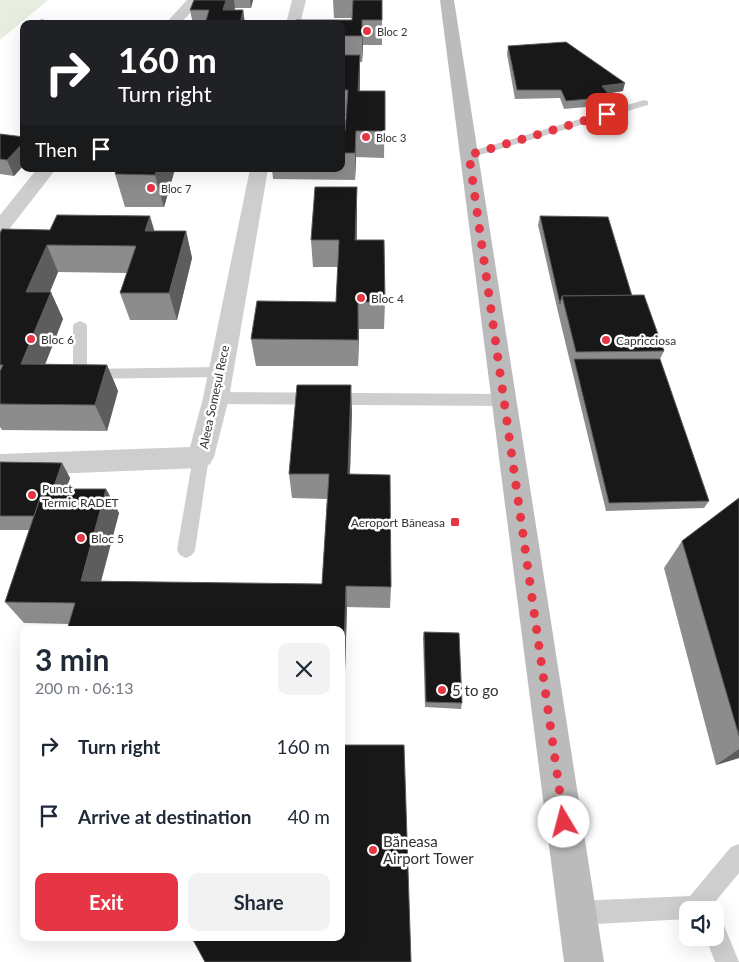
<!DOCTYPE html>
<html lang="en">
<head>
<meta charset="utf-8">
<style>
  body { margin:0; font-family:Lato,sans-serif; background:#f2f2f3; color:#1f2937; height:100vh; display:flex; flex-direction:column; font-size:19px; white-space:nowrap }
  * { box-sizing:border-box; margin:0 }
  p { font-size:16px; color:#747a83 }
  .icon { flex:none; width:28px; height:28px; fill:none; stroke:currentColor; stroke-width:2; stroke-linecap:round; stroke-linejoin:round }
  .map { position:relative; flex:1; overflow:hidden }
  .drawer { position:absolute; left:20px; top:626px; width:325px; height:315px; display:flex; flex-direction:column; background:#fff; border-radius:10px; box-shadow:0 5px 20px #0002 }
  .drawer>* { flex:none }
  .banner { position:absolute; left:20px; top:20px; width:325px; height:152px; border-radius:10px; box-shadow:0 5px 20px #0002; background:#202124; color:#fff; overflow:hidden }
  .fabs { position:absolute; left:679px; top:901px; display:grid; gap:10px }
  .fabs a { display:grid; place-items:center; width:45px; height:45px; border-radius:10px; background:#fff; box-shadow:0 5px 20px #0002; font-size:25px }
  .pin { position:absolute; display:grid; place-items:center; width:42px; height:42px; color:#fff; margin:-21px; border-radius:10px; box-shadow:0 2px 8px #0006 }
  .me { position:absolute; width:55px; margin:-28px; rotate:352deg; stroke-linejoin:round; filter:drop-shadow(0 0 4px #0008) }
  .turn { display:flex; align-items:center; gap:18px; height:105px; padding:0 15px; font-size:22px }
  .turn .icon { width:65px; height:65px; stroke-width:2.5 }
  .turn b { display:block; font-size:35px; line-height:42px }
  .then { display:flex; align-items:center; height:48px; padding:0 15px; background:#0003; gap:10px; font-size:19px }
  .round { display:grid; place-items:center; flex:none; width:52px; height:52px; border-radius:10px; background:#f2f2f3 }
  .head { display:flex; align-items:center; justify-content:space-between; height:85px; padding:0 15px }
  h1 { font-size:30px; font-weight:700; line-height:38px }
  .button { display:flex; gap:10px; margin-top:auto; padding:10px 15px }
  .button a { flex:1; height:58px; border-radius:10px; background:#e63545; color:#fff; font-size:20px; font-weight:700; line-height:58px; text-align:center }
  .button a+a { background:#f2f2f3; color:#1f2937 }
  ul { padding:0; list-style:none }
  li { display:flex; align-items:center; gap:15px; height:70px; padding:0 15px }
  li div { flex:1 }
  li b { display:block; font-size:19px }
  li em { font-style:normal }
  .map>svg:first-child { display:block }
  .green { fill:#e7eedf }
  .lines { fill:none; stroke-linecap:round; stroke-linejoin:round }
  .lane { fill:#cecece; fill-rule:evenodd }
  .street { fill:#cecece; fill-rule:evenodd }
  .secondary { fill:#bbb; fill-rule:evenodd }
  .wall { fill:#8c8c8c }
  .shaded-wall { fill:#5d5d5d }
  .building { fill:#181818; stroke:#5d5d5d }
  .route { stroke:#e63545; stroke-width:9; stroke-dasharray:0 16.2 }
  .poi-dot { fill:#e63545; stroke:#fff; stroke-width:2 }
  .labels { text-anchor:middle; dominant-baseline:central; stroke-width:5; stroke-linejoin:round; paint-order:stroke }
  .far-poi-label { font-size:11px; fill:#313131; stroke:#fff; text-anchor:start }
  .poi-label { font-size:12px; fill:#313131; stroke:#fff; text-anchor:start }
  .street-label { font-size:12px; fill:#313131; stroke:#fff }
  .near-poi-label { font-size:15px; fill:#313131; stroke:#fff; text-anchor:start }
</style>
</head>
<body>
<div class="map">
<svg width="739" height="962" viewBox="0 0 739 962">
  <rect width="100%" height="100%" fill="#fff"/>
  <!-- green -->
  <polygon class="green" points="0,0 48,0 0,40"/>
  <g class="lines">
    <!-- lane -->
    <g class="lane">
      <polygon points="644,100 648,101 648,105 473,157 465,157 464,155 465,153"/>
      <polygon points="80,321 85,323 87,326 87,369 220,367 225,368 227,372 225,376 220,377 80,379 75,378 73,374 73,326 75,323"/>
      <polygon points="216,392 504,394 509,396 511,400 509,404 504,406 216,404 211,402 209,398 211,394"/>
      <polygon points="201,451 207,453 209,457 195,550 192,555 186,558 180,555 177,550 193,457 195,453"/>
      <polygon points="739,844 739,873 710,908 711,910 688,910 688,919 577,925 569,921 565,913 569,905 577,901 690,896 731,847"/>
      <polygon points="715,919 723,923 739,962 715,962 706,938 715,938"/>
    </g>
    <!-- street -->
    <g class="street">
      <polygon points="187,0 202,0 180,24 165,24"/>
      <polygon points="292,0 306,0 300,24 286,24"/>
      <polygon points="37,169 56,169 7,232 0,234 0,215"/>
      <polygon points="250,169 268,169 229,398 214,457 210,464 201,468 0,476 0,454 190,447 203,398"/>
    </g>
    <!-- secondary -->
    <polygon class="secondary" points="440,0 454,0 604,962 564,962"/>
  </g>
  <!-- wall -->
  <g class="wall">
    <polygon points="194,0 253,0 251,8 235,8 234,10 243,10 245,24 193,24 190,10"/>
    <polygon points="333,0 382,0 382,45 363,45 362,62 360,62 360,91 385,91 384,158 356,157 355,180 273,179 272,169 341,169 341,130 345,131 346,117 341,117 341,24 352,20 352,18 334,18"/>
    <polygon points="508,46 623,91 608,93 611,97 609,105 564,109 560,98 515,99 507,54"/>
    <polygon points="0,134 24,137 24,165 14,176 0,174"/>
    <polygon points="117,169 175,169 164,207 125,207 115,174"/>
    <polygon points="357,187 357,240 385,302 384,329 359,329 358,366 256,366 251,339 336,302 338,267 313,267 311,240"/>
    <polygon points="540,216 632,296 664,351 660,359 709,501 704,508 606,511 558,312 538,225"/>
    <polygon points="154,231 186,231 192,258 177,320 130,320 120,293 127,273 58,272 50,292 63,319 45,364 107,365 118,391 107,431 2,430 0,427 0,233"/>
    <polygon points="352,411 350,474 391,587 390,608 347,607 345,670 341,670 341,630 24,623 5,602 29,530 0,530 0,462 62,463 70,478 66,489 106,489 119,513 101,582 322,584 327,499 292,498 289,474"/>
    <polygon points="739,498 739,758 716,765 664,568 682,541"/>
    <polygon points="424,632 462,703 461,709 425,707 423,638"/>
  </g>
  <!-- shaded-wall -->
  <g class="shaded-wall">
    <polygon points="226,0 234,0 235,8 230,24 223,10"/>
    <polygon points="250,0 253,0 251,8"/>
    <polygon points="243,10 245,24 240,24"/>
    <polygon points="362,20 363,45 362,62"/>
    <polygon points="360,55 360,81 359,117 358,91"/>
    <polygon points="625,83 623,91 600,95 602,86"/>
    <polygon points="356,131 356,157 355,180 355,153"/>
    <polygon points="24,142 24,165 14,176 7,160"/>
    <polygon points="157,169 175,169 164,207 155,175"/>
    <polygon points="357,187 357,214 356,267 355,240"/>
    <polygon points="150,216 158,243 145,231"/>
    <polygon points="186,231 192,258 177,320 169,293"/>
    <polygon points="47,245 58,272 39,318 26,292"/>
    <polygon points="51,292 63,319 35,390 21,364"/>
    <polygon points="358,302 359,329 358,366"/>
    <polygon points="107,365 118,391 107,431 95,405"/>
    <polygon points="351,385 352,411 349,499 348,474"/>
    <polygon points="62,463 70,478 53,531 43,516"/>
    <polygon points="106,489 119,513 95,603 81,581"/>
    <polygon points="346,586 347,607 345,670 344,651"/>
    <polygon points="739,749 739,758 716,765"/>
  </g>
  <!-- building -->
  <g class="building">
    <polygon points="194,0 226,0 223,10 243,10 240,24 205,24 209,10 190,10"/>
    <polygon points="353,0 382,0 382,20 362,20 362,36 341,36 341,24 295,24 296,20 352,20"/>
    <polygon points="41,20 73,24 36,24"/>
    <polygon points="566,42 625,83 602,86 611,97 566,101 561,90 517,90 508,46"/>
    <polygon points="341,55 360,55 358,91 385,91 385,131 356,131 355,153 341,153 341,130 345,131 348,90 341,90"/>
    <polygon points="0,134 24,137 24,142 7,160 0,159"/>
    <polygon points="117,169 157,169 155,175 115,174"/>
    <polygon points="315,187 357,187 355,240 384,240 385,302 358,302 358,340 251,339 257,301 336,302 339,240 311,240"/>
    <polygon points="57,215 150,216 145,231 186,231 169,293 120,293 136,246 47,245 26,292 51,292 21,364 107,365 95,405 0,404 0,371 3,365 0,365 0,233 2,229 50,230"/>
    <polygon points="540,216 608,217 632,296 562,296 560,304"/>
    <polygon points="644,295 664,351 576,352 562,296"/>
    <polygon points="574,359 660,359 709,501 609,503"/>
    <polygon points="297,385 351,385 348,474 390,475 391,587 346,586 344,651 341,651 341,630 67,630 75,603 5,602 43,489 106,489 81,581 322,584 329,474 289,474"/>
    <polygon points="0,462 62,463 53,489 43,489 34,516 0,516"/>
    <polygon points="739,498 739,736 682,541"/>
    <polygon points="424,632 459,633 462,703 426,702"/>
    <polygon points="341,745 404,745 411,962 205,962 192,938 341,938"/>
  </g>
  <g class="lines">
    <!-- route -->
    <polyline class="route" points="564,822 469,155 607,114"/>
  </g>
  <!-- markers -->
  <g class="poi-dot">
    <circle cx="367" cy="31" r="5"/>
    <circle cx="366" cy="137" r="5"/>
    <circle cx="151" cy="188" r="5"/>
    <circle cx="361" cy="298" r="5"/>
    <circle cx="31" cy="339" r="5"/>
    <circle cx="606" cy="340" r="5"/>
    <circle cx="32" cy="495" r="5"/>
    <rect x="450" y="517" width="10" height="10" rx="2.5"/>
    <circle cx="81" cy="538" r="5"/>
    <circle cx="442" cy="690" r="5"/>
    <circle cx="373" cy="850" r="5"/>
  </g>
  <g class="labels">
    <!-- far-poi labels -->
    <g class="far-poi-label">
      <text x="377" y="31">Bloc 2</text>
      <text x="376" y="137">Bloc 3</text>
      <text x="161" y="188">Bloc 7</text>
    </g>
    <!-- poi labels -->
    <g class="poi-label">
      <text x="371" y="298">Bloc 4</text>
      <text x="41" y="339">Bloc 6</text>
      <text x="616" y="340">Capricciosa</text>
      <text x="42" y="488">Punct<tspan x="42" dy="14">Termic RADET</tspan></text>
      <text x="445" y="522" text-anchor="end">Aeroport Băneasa</text>
      <text x="91" y="538">Bloc 5</text>
    </g>
    <!-- street labels -->
    <g class="street-label">
      <text transform="translate(214 397) rotate(-78)">Aleea Someșul Rece</text>
    </g>
    <!-- near-poi labels -->
    <g class="near-poi-label">
      <text x="452" y="690">5 to go</text>
      <text x="383" y="841">Băneasa<tspan x="383" dy="17">Airport Tower</tspan></text>
    </g>
  </g>
</svg>
<div class="fabs">
<a><svg class="icon" aria-label="sound" viewBox="0 0 24 24"><path d="M4 9h4l5-4v14l-5-4H4zM17 9q2 3 0 6"/></svg></a>
</div>
<div class="pin" style="left:607px;top:114px;background:#d93025"><svg class="icon" aria-label="arrive" viewBox="0 0 24 24"><path d="M6 21V4h12l-3 4 3 4H6"/></svg></div>
<svg class="me" style="left:564px;top:822px" viewBox="-20 -20 40 40"><circle r="19" fill="#fff"/><path d="M0-13L10 11 0 6-10 11z" fill="#e63545"/></svg>
<div class="banner">
<div class="turn"><svg class="icon" aria-label="right" viewBox="0 0 24 24"><path d="M7 20v-9h11M14 6l5 5-5 5"/></svg><div><b>160 m</b>Turn right</div></div>
<div class="then">Then<svg class="icon" aria-label="arrive" viewBox="0 0 24 24"><path d="M6 21V4h12l-3 4 3 4H6"/></svg></div>
</div>
<section class="drawer">
<div class="head"><div><h1>3 min</h1><p>200 m · 06:13</p></div><a class="round"><svg class="icon" aria-label="close" viewBox="0 0 24 24"><path d="M6 6l12 12M18 6L6 18"/></svg></a></div>
<ul>
<li><svg class="icon" aria-label="right" viewBox="0 0 24 24"><path d="M7 20v-9h11M14 6l5 5-5 5"/></svg><div><b>Turn right</b></div><em>160 m</em></li>
<li><svg class="icon" aria-label="arrive" viewBox="0 0 24 24"><path d="M6 21V4h12l-3 4 3 4H6"/></svg><div><b>Arrive at destination</b></div><em>40 m</em></li>
</ul>
<div class="button"><a>Exit</a><a>Share</a></div>
</section>
</div>
</body>
</html>
